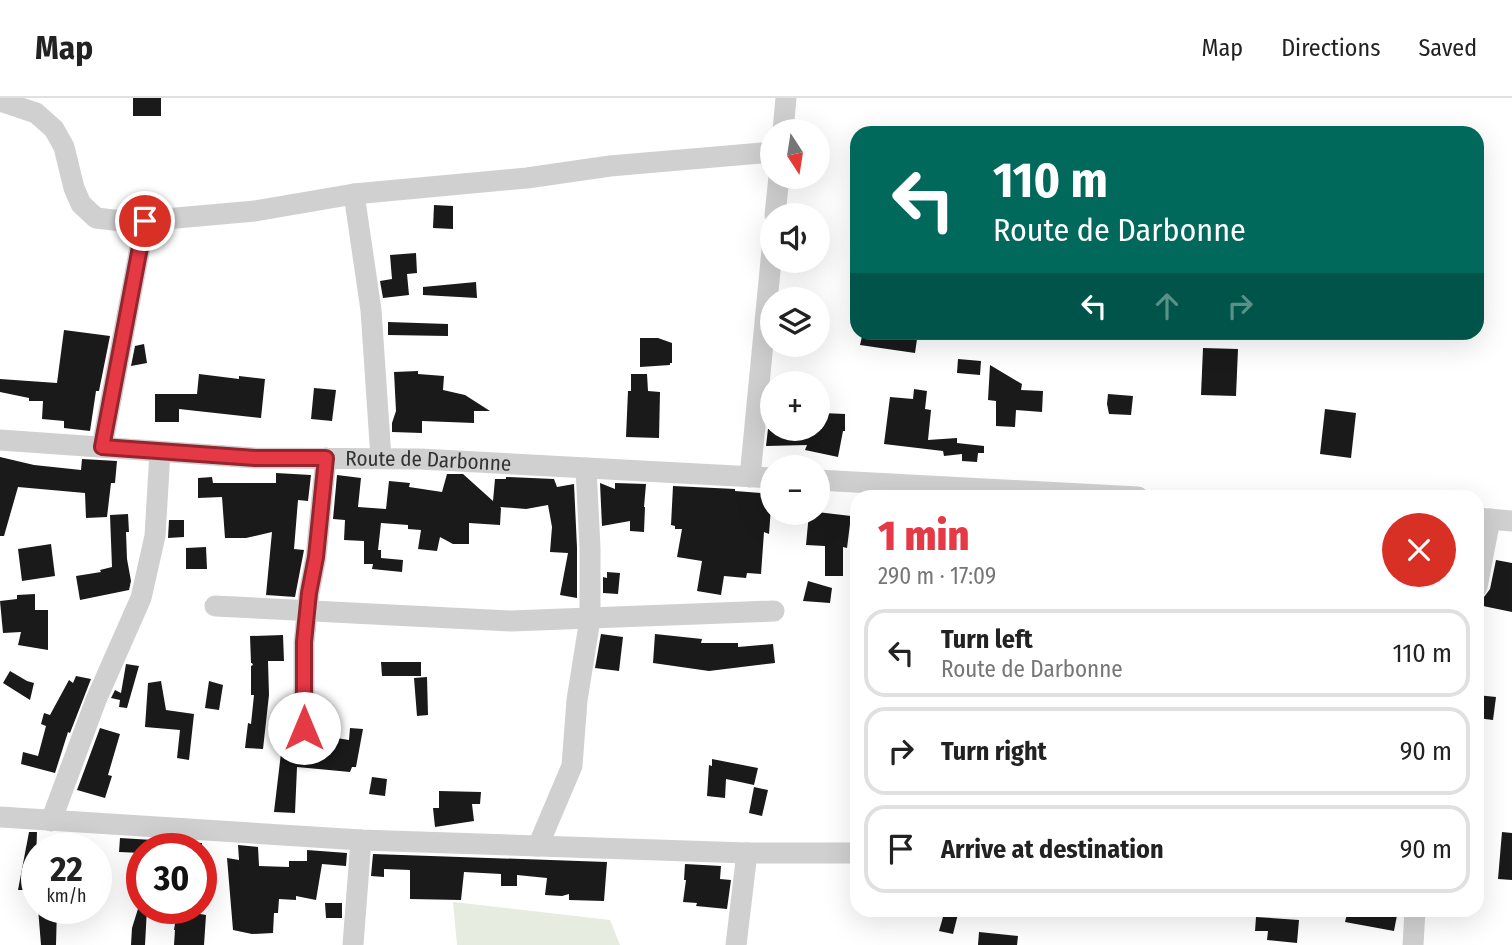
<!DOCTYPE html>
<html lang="en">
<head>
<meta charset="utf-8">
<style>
  body { margin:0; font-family:"Fira Sans Condensed",sans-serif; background:#f2f2f2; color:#222; height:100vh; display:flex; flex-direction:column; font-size:26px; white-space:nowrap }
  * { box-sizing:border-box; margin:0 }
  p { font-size:23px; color:#767676 }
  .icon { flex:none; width:38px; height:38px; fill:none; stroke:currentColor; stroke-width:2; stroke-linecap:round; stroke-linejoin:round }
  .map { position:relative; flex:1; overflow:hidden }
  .sheet { position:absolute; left:850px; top:392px; width:634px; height:427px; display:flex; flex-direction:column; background:#fff; border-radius:21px; box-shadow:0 7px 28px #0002 }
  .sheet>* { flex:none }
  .banner { position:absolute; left:850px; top:28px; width:634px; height:214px; border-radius:21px; box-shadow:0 7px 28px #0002; background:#00695c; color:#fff; overflow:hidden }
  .needle { width:46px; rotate:168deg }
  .controls { position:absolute; left:760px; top:21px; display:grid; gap:14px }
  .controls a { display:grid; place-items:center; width:70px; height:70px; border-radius:50%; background:#fff; box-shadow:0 7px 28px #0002; font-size:35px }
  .speed { position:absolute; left:21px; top:735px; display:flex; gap:14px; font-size:35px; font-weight:700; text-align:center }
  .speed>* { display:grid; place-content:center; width:91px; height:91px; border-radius:50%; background:#fff; box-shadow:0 7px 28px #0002; line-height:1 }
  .speed small { font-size:18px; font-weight:400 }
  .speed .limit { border:10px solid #d22; background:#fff; color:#111 }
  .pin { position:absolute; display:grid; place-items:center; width:60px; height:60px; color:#fff; margin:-30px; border:4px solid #fff; border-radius:50%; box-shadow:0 2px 7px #0007 }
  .me { position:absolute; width:77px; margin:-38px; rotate:0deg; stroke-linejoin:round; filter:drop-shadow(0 0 5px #0008) }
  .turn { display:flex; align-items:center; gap:24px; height:147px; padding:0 28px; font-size:32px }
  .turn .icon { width:91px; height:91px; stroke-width:2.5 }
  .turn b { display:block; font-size:49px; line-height:60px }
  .lanes { display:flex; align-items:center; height:66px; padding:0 28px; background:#0003; justify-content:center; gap:35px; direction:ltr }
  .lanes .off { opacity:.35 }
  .round { display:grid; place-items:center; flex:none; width:74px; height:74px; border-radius:37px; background:#f2f2f2 }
  .headline { display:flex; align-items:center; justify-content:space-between; height:119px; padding:0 28px }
  h1 { font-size:42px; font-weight:800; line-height:52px; color:#e63946 }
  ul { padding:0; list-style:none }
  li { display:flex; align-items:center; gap:21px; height:88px; margin:0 14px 10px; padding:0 14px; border:4px solid #e0e0e0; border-radius:21px }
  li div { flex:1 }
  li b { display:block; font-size:26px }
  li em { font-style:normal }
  header { display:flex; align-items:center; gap:42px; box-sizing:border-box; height:98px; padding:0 35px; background:#fff; border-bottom:2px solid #e0e0e0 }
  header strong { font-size:33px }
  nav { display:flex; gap:38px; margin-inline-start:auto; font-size:24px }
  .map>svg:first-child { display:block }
  .green { fill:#e6ecdf }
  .building { fill:#1a1a1a }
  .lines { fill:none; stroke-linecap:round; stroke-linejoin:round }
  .minor { stroke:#d0d0d0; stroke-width:21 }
  .route-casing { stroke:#96252e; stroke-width:18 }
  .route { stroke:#e63946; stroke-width:12 }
  .labels { text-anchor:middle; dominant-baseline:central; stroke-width:7; stroke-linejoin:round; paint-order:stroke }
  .street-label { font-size:21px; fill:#333; stroke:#fff }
</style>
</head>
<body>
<header>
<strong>Map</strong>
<nav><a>Map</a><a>Directions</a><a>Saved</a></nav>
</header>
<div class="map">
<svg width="1512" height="847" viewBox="0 0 1512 847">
  <rect width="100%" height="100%" fill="#fff"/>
  <!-- green -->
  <polygon class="green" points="453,804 610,822 620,847 457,847"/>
  <!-- building -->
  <g class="building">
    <rect x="133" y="0" width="28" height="18"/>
    <polygon points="434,107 453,108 453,131 433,130"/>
    <polygon points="416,155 417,175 407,176 409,197 383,200 380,183 392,181 390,157"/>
    <polygon points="476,184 477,200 423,197 423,189"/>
    <polygon points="388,224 448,226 448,238 388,237"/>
    <polygon points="64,232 110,238 99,293 96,293 90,333 64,330 64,323 42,321 43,303 29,303 29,300 0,294 0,281 57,285"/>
    <polygon points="863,234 918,234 915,255 860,247"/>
    <polygon points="640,240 658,240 672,245 672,265 670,265 670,267 640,269"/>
    <polygon points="144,246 147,265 131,268 135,248"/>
    <polygon points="1203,250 1238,251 1236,298 1201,297"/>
    <polygon points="958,261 981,263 980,277 957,275"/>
    <polygon points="990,267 1022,286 1021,292 1043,293 1042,314 1016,312 1015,329 996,328 996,303 988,302"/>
    <polygon points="418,273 418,276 444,278 443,292 465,297 490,313 474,313 474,325 422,323 422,335 392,334 392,325 396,313 394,274"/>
    <polygon points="199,276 239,281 239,278 265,281 261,320 179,311 179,324 155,324 155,296 197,296"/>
    <polygon points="631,276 647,276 648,293 660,294 659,340 626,339 628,293 631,293"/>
    <polygon points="314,290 336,292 332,323 311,321"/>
    <polygon points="914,291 927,293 925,311 931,312 928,342 957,340 957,345 984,348 984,355 978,355 977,364 962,363 962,356 944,358 943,353 884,346 890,299 913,301"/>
    <polygon points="1108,296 1133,298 1131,317 1109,316 1107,306"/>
    <polygon points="1325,311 1356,315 1351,360 1320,356"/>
    <polygon points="823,315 845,316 845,333 843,333 838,359 805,352 807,347 766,348 768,331 822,331"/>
    <polygon points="0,359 34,367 81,372 82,361 117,363 115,385 111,385 107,419 86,420 85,395 18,389 4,438 0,438"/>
    <polygon points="276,375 311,377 308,403 298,402 294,451 304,452 295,499 266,497 272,434 246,440 225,440 222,399 198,400 198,380 212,379 213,385 276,385"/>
    <polygon points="447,376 463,376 493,403 495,381 506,381 506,379 554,381 557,389 574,386 577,450 577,500 560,497 568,455 550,454 552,429 548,407 526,411 500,409 501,410 500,427 469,425 469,446 453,446 440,439 437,453 418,451 421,432 408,431 408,427 381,425 378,452 381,452 381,460 403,462 402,474 372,471 373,466 364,466 364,443 344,442 345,422 333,421 337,377 361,380 358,409 386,411 389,383 410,385 409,389 442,394"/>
    <polygon points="600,385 615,391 615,385 646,386 644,409 645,409 644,434 630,433 630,423 602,428"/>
    <polygon points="673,388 735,391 735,393 772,396 769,436 764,434 761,476 747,475 746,480 724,478 721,497 697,493 702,463 677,459 682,431 675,431 675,428 671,427"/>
    <polygon points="817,414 851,418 847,450 843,449 843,478 825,478 825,448 806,447 809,415"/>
    <polygon points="128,416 129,434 126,434 127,461 131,483 129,492 80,502 76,478 101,474 100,472 112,469 110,417"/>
    <polygon points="169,422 184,422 184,439 168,440"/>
    <polygon points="51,446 55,478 22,483 18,451"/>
    <polygon points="206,449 207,471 186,471 186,450"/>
    <polygon points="1496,462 1512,465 1512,514 1483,508 1484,499 1490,491"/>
    <polygon points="607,474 620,475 618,496 603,495 603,479 607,480"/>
    <polygon points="808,483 832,490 830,505 803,503"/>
    <polygon points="35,496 35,512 48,512 48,552 18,547 21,534 3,535 0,503 17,501 17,497"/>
    <polygon points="601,536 623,539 619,573 595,570"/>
    <polygon points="655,536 702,541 701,545 738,545 738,549 773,546 775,565 709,573 653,565"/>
    <polygon points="283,537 284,563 268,563 269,597 263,651 245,650 248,625 251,626 254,597 251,597 251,568 253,567 252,565 251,565 250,538"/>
    <polygon points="381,564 421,564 421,578 382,578"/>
    <polygon points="126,566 139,568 127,610 119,609 120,602 111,600 115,592 121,595"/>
    <polygon points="10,573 27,583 34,585 30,602 3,585"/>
    <polygon points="76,578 91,581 70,635 68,634 55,675 21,666 23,654 38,658 46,628 41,626 44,615 50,617 69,582 73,585"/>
    <polygon points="427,579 428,617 417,618 414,580"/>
    <polygon points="161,583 166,612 194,616 189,662 177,660 180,632 145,629 148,585"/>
    <polygon points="209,583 223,587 219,612 205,610"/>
    <polygon points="1477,597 1496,599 1493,622 1477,620"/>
    <polygon points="100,630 120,636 108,677 112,678 105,700 77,692"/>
    <polygon points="350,630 363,631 356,669 352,669 350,674 297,669 295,715 274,714 281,655 292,656 298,663 303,664 310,663 316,657 317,637 349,642"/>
    <polygon points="712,661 758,670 754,687 726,681 725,700 707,698 709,667 712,668"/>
    <polygon points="372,679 387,681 385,698 369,696"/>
    <polygon points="754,689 768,692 762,718 749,715"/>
    <polygon points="439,693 481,694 480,706 472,706 474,723 435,729 433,710 439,710"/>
    <polygon points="29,734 37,734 35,792 18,792"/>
    <polygon points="1502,734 1512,735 1512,782 1498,781"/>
    <polygon points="120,740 202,745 202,751 142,751 142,755 119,754"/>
    <polygon points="238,747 258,749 259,768 289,769 289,763 307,763 307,752 347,755 346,768 322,766 316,802 296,798 296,802 279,801 278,815 274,815 273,835 252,836 233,832 227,760 239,762"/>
    <polygon points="373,756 607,764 604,803 569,802 569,796 562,798 545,797 547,780 517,777 517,788 501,788 501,776 464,774 461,802 410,801 410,772 384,771 384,779 371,778"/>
    <polygon points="685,766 721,768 720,781 731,782 727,811 696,808 697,805 683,804 686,782 684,782"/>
    <polygon points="142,798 142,810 147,810 145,847 131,847 132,830"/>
    <polygon points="325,805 342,805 342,820 326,820"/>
    <polygon points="38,810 57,810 56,847 41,847"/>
    <polygon points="177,812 206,817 204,847 174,847 175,832 174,832"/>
    <polygon points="945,812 959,812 953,836 939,833"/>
    <polygon points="1348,812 1398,812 1394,833 1345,824"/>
    <polygon points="1256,819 1299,822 1297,845 1267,842 1268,833 1255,833"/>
    <polygon points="979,834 1018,838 1017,847 978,847"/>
  </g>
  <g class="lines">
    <!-- minor -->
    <g class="minor">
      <polyline points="0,3 36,15 54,31 64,49 74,90 81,106 96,120 131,124 255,113 354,96 527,80 610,68 772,54"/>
      <polyline points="783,33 786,0"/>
      <polyline points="354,96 371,212 381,360"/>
      <polyline points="775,117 779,79"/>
      <path id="s1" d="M0,342L255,360L420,361L772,380"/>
      <polyline points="102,349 145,123"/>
      <polyline points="750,379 772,152"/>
      <polyline points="817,382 1138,399"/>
      <polyline points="1477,420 1512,423"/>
      <polyline points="1477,489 1490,421"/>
      <polyline points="215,508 511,523 774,513"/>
      <polyline points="304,651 304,544 309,495 316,459 326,360"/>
      <polyline points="0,719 361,742 747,755 858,755"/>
      <polyline points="51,723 96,602 141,500 155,438 160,354"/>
      <polyline points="538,748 572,668 577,602 590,521 590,450 586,370"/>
      <polyline points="353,847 361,742"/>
      <polyline points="736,847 747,755"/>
      <polyline points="1413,847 1415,812"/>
    </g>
  </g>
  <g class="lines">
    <!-- route casing -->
    <g class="route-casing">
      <polyline id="route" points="145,123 102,349 255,360 326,360 316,459 309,495 304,544 304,630"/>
    </g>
    <!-- route -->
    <use href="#route" class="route"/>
  </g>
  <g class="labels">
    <!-- street labels -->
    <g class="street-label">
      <text stroke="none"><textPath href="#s1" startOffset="429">Route de Darbonne</textPath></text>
    </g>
  </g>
</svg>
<div class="controls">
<a><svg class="needle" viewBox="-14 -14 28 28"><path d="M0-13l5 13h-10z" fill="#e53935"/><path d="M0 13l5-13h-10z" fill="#767676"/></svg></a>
<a><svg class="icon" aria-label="sound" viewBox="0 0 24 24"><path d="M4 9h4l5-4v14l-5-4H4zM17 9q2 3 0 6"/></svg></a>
<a><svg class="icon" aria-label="layers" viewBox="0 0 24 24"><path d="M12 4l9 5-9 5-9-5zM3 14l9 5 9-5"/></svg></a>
<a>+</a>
<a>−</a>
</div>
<div class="speed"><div>22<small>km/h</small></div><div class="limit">30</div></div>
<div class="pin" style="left:145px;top:123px;background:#d93025"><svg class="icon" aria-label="arrive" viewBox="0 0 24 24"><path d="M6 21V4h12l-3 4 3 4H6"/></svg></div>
<svg class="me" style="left:304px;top:630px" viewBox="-20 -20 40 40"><circle r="19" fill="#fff"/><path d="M0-13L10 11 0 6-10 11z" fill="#e63946"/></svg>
<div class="banner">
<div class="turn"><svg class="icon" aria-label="left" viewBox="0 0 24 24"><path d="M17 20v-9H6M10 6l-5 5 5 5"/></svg><div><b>110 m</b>Route de Darbonne</div></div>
<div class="lanes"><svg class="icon" aria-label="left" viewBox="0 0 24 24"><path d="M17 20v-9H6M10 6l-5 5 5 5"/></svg><svg class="icon off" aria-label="ahead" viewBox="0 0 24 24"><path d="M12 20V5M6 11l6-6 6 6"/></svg><svg class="icon off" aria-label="right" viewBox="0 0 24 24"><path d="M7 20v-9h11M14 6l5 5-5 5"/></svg></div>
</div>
<section class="sheet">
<div class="headline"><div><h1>1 min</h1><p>290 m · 17:09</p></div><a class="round" style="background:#d93025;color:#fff"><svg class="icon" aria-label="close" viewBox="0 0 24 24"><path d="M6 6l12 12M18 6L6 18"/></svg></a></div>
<ul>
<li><svg class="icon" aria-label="left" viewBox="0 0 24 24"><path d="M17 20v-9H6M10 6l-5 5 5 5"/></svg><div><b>Turn left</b><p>Route de Darbonne</p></div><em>110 m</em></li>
<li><svg class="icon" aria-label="right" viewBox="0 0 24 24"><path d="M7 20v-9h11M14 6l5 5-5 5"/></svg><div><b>Turn right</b></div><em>90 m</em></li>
<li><svg class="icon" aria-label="arrive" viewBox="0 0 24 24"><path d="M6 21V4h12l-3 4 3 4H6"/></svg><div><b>Arrive at destination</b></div><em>90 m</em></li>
</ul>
</section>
</div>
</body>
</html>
